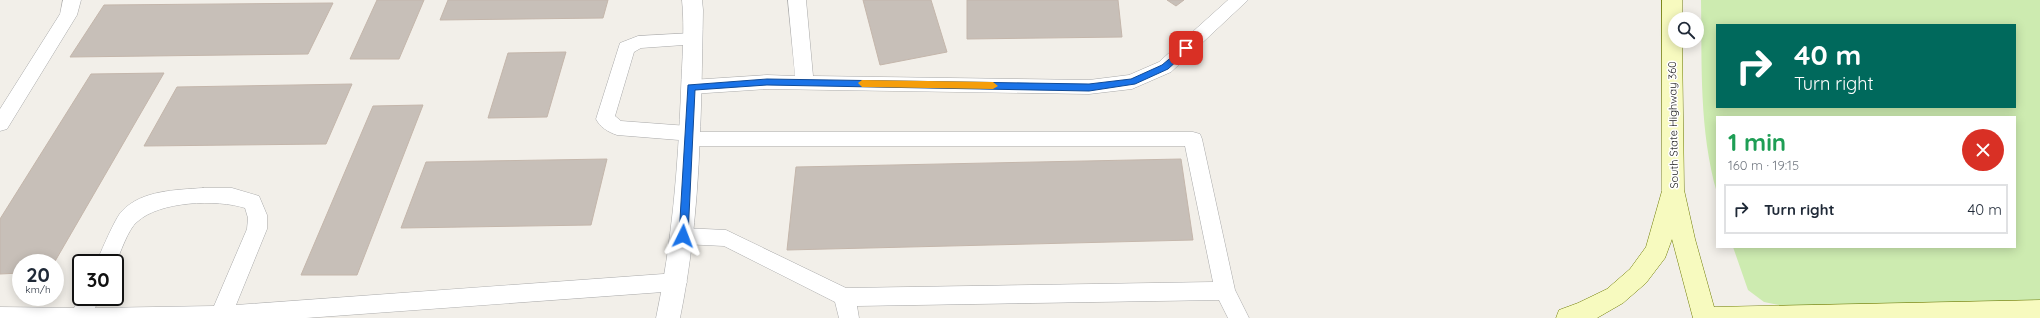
<!DOCTYPE html>
<html lang="en">
<head>
<meta charset="utf-8">
<style>
  body { margin:0; font-family:Quicksand,sans-serif; background:#f2f2f3; color:#1f2937; height:100vh; display:flex; flex-direction:column; font-size:15px; white-space:nowrap }
  * { box-sizing:border-box; margin:0 }
  p { font-size:13px; color:#747a83 }
  .icon { flex:none; width:22px; height:22px; fill:none; stroke:currentColor; stroke-width:2; stroke-linecap:round; stroke-linejoin:round }
  .map { position:relative; flex:1; overflow:hidden }
  .panel { position:absolute; left:1716px; top:116px; width:300px; height:132px; display:flex; flex-direction:column; background:#fff; border-radius:0px; box-shadow:0 2px 10px #0003 }
  .panel>* { flex:none }
  .hud { position:absolute; left:1716px; top:24px; width:300px; height:84px; border-radius:0px; box-shadow:0 2px 10px #0003; background:#00695c; color:#fff; overflow:hidden }
  .buttons { position:absolute; left:1668px; top:12px; display:grid; gap:8px }
  .buttons a { display:grid; place-items:center; width:36px; height:36px; border-radius:50%; background:#fff; box-shadow:0 2px 10px #0003; font-size:20px }
  .speed { position:absolute; left:12px; top:254px; display:flex; gap:8px; font-size:20px; font-weight:700; text-align:center }
  .speed>* { display:grid; place-content:center; width:52px; height:52px; border-radius:50%; background:#fff; box-shadow:0 2px 10px #0003; line-height:1 }
  .speed small { font-size:10px; font-weight:400 }
  .speed .limit { border:2px solid #111; border-radius:6px; background:#fff; color:#111 }
  .pin { position:absolute; display:grid; place-items:center; width:34px; height:34px; color:#fff; margin:-17px; border-radius:8px; box-shadow:0 2px 6px #0006 }
  .me { position:absolute; width:44px; margin:-22px; rotate:3deg; stroke-linejoin:round; filter:drop-shadow(0 0 3px #0008) }
  .turn { display:flex; align-items:center; gap:14px; height:84px; padding:0 12px; font-size:18px }
  .turn .icon { width:52px; height:52px; stroke-width:2.5 }
  .turn b { display:block; font-size:28px; line-height:34px }
  .round { display:grid; place-items:center; flex:none; width:42px; height:42px; border-radius:21px; background:#f2f2f3 }
  .headline { display:flex; align-items:center; justify-content:space-between; height:68px; padding:0 12px }
  h1 { font-size:24px; font-weight:700; line-height:30px; color:#1e9e55 }
  ul { padding:0; list-style:none }
  li { display:flex; align-items:center; gap:12px; height:50px; margin:0 8px 6px; padding:0 4px; border:2px solid #e0e1e3; border-radius:0px }
  li div { flex:1 }
  li b { display:block; font-size:15px }
  li em { font-style:normal }
  .map>svg:first-child { display:block }
  .grass { fill:#cdebb0; fill-rule:evenodd }
  .building { fill:#c7bfb8; stroke:#c4b6ab }
  .lines { fill:none; stroke-linecap:round; stroke-linejoin:round }
  .lane-casing { stroke:#a9a9a9; stroke-width:1 }
  .street-casing { stroke:#a9a9a9; stroke-width:1 }
  .secondary-casing { stroke:#707d05; stroke-width:1 }
  .lane { fill:#fff; fill-rule:evenodd }
  .street { fill:#fff; fill-rule:evenodd }
  .secondary { fill:#f7fabf; fill-rule:evenodd }
  .route { fill:#1a73e8; stroke:#114b97 }
  .slow { fill:#f59e0b }
  .labels { text-anchor:middle; dominant-baseline:central; stroke-width:3; stroke-linejoin:round; paint-order:stroke }
  .street-label { font-size:11px; fill:#222; stroke:#fff }
</style>
</head>
<body>
<div class="map">
<svg width="2040" height="318" viewBox="0 0 2040 318">
  <rect width="100%" height="100%" fill="#f2efe9"/>
  <!-- grass -->
  <path class="grass" d="M1701,0H2040V300L1784,306L1764,302L1748,290L1733,247H2015V117H1717V193C1699,130 1702,65 1701,0ZM1717,25H2015V107H1717Z"/>
  <!-- building -->
  <g class="building">
    <polygon points="377,0 424,0 399,59 350,59"/>
    <polygon points="448,0 608,0 603,18 440,20"/>
    <polygon points="863,0 931,0 947,52 880,65"/>
    <polygon points="967,0 1118,0 1122,37 967,39"/>
    <polygon points="1167,0 1184,0 1176,6"/>
    <polygon points="333,3 308,54 70,57 104,5"/>
    <polygon points="566,52 547,117 488,118 508,53"/>
    <polygon points="164,73 54,263 21,263 21,273 0,274 0,219 91,74"/>
    <polygon points="352,84 326,144 144,146 177,87"/>
    <polygon points="423,105 357,275 301,275 373,106"/>
    <polygon points="607,159 591,225 401,228 426,162"/>
    <polygon points="1181,159 1193,240 787,250 796,167"/>
  </g>
  <g class="lines">
    <!-- lane casing -->
    <g class="lane-casing">
      <g id="lane">
        <polygon points="63,0 81,0 77,15 7,129 0,131 0,109 60,14"/>
        <polygon points="788,0 806,0 813,76 1089,80 1129,75 1159,62 1228,0 1248,0 1171,72 1132,89 1089,94 767,89 691,94 685,92 682,87 685,82 691,80 767,75 795,76"/>
        <path d="M692,33L698,34L701,39L698,44L641,48L634,52L615,116L621,121L688,126L695,128L697,132H1193L1200,134L1202,139L1235,290L1249,318H1228L1219,300L857,306L859,318H839L835,302L724,246L683,244L676,242L673,236L676,230L683,228L726,230L846,288L1213,282L1185,146H688L681,144L679,140L617,135C608,132 600,127 596,119L620,43L638,36Z"/>
        <path d="M203,188H232L259,196L267,215V229L236,305L677,273L684,276L687,282L684,288L677,291L306,318H0V307L74,308L81,294V297H100L95,308L214,306L247,229L248,218L245,208C217,199 159,201 137,222C128,229 120,254 115,265V263H96C101,252 115,218 122,211C142,190 176,190 203,188Z"/>
      </g>
    </g>
    <!-- street casing -->
    <g class="street-casing">
      <path id="street" d="M682,0H702L703,10C701,114 701,216 680,318H656C672,243 678,168 681,91C682,61 685,30 682,0Z"/>
    </g>
    <!-- secondary casing -->
    <g class="secondary-casing">
      <polygon id="secondary" points="1662,0 1682,0 1682,19 1675,19 1675,41 1682,41 1684,190 1695,239 1714,307 2040,300 2040,318 1693,318 1672,239 1665,258 1646,283 1623,303 1597,318 1556,318 1559,310 1578,303 1607,289 1630,269 1646,247 1662,191"/>
    </g>
    <!-- lane -->
    <use href="#lane" class="lane"/>
    <!-- street -->
    <use href="#street" class="street"/>
    <!-- secondary -->
    <use href="#secondary" class="secondary"/>
  </g>
  <!-- route -->
  <polygon class="route" points="1186,45 1189,46 1189,50 1168,69 1135,84 1089,91 767,85 695,90 688,236 683,240 679,236 688,85 767,79 1089,84 1131,79 1162,65"/>
  <!-- slow -->
  <polygon class="slow" points="862,80 993,82 998,86 993,89 862,87 858,83"/>
  <g class="labels">
    <!-- street labels -->
    <g class="street-label">
      <text transform="translate(1673 125) rotate(-91)">South State Highway 360</text>
    </g>
  </g>
</svg>
<div class="buttons">
<a><svg class="icon" aria-label="search" viewBox="0 0 24 24"><circle cx="10" cy="10" r="6"/><path d="M15 15l6 6"/></svg></a>
</div>
<div class="speed"><div>20<small>km/h</small></div><div class="limit">30</div></div>
<div class="pin" style="left:1186px;top:48px;background:#d93025"><svg class="icon" aria-label="arrive" viewBox="0 0 24 24"><path d="M6 21V4h12l-3 4 3 4H6"/></svg></div>
<svg class="me" style="left:683px;top:236px" viewBox="-20 -20 40 40"><path d="M0-17L14 15 0 8-14 15z" fill="#1a73e8" stroke="#fff" stroke-width="4"/></svg>
<div class="hud">
<div class="turn"><svg class="icon" aria-label="right" viewBox="0 0 24 24"><path d="M7 20v-9h11M14 6l5 5-5 5"/></svg><div><b>40 m</b>Turn right</div></div>
</div>
<section class="panel">
<div class="headline"><div><h1>1 min</h1><p>160 m · 19:15</p></div><a class="round" style="background:#d93025;color:#fff"><svg class="icon" aria-label="close" viewBox="0 0 24 24"><path d="M6 6l12 12M18 6L6 18"/></svg></a></div>
<ul>
<li><svg class="icon" aria-label="right" viewBox="0 0 24 24"><path d="M7 20v-9h11M14 6l5 5-5 5"/></svg><div><b>Turn right</b></div><em>40 m</em></li>
</ul>
</section>
</div>
</body>
</html>
